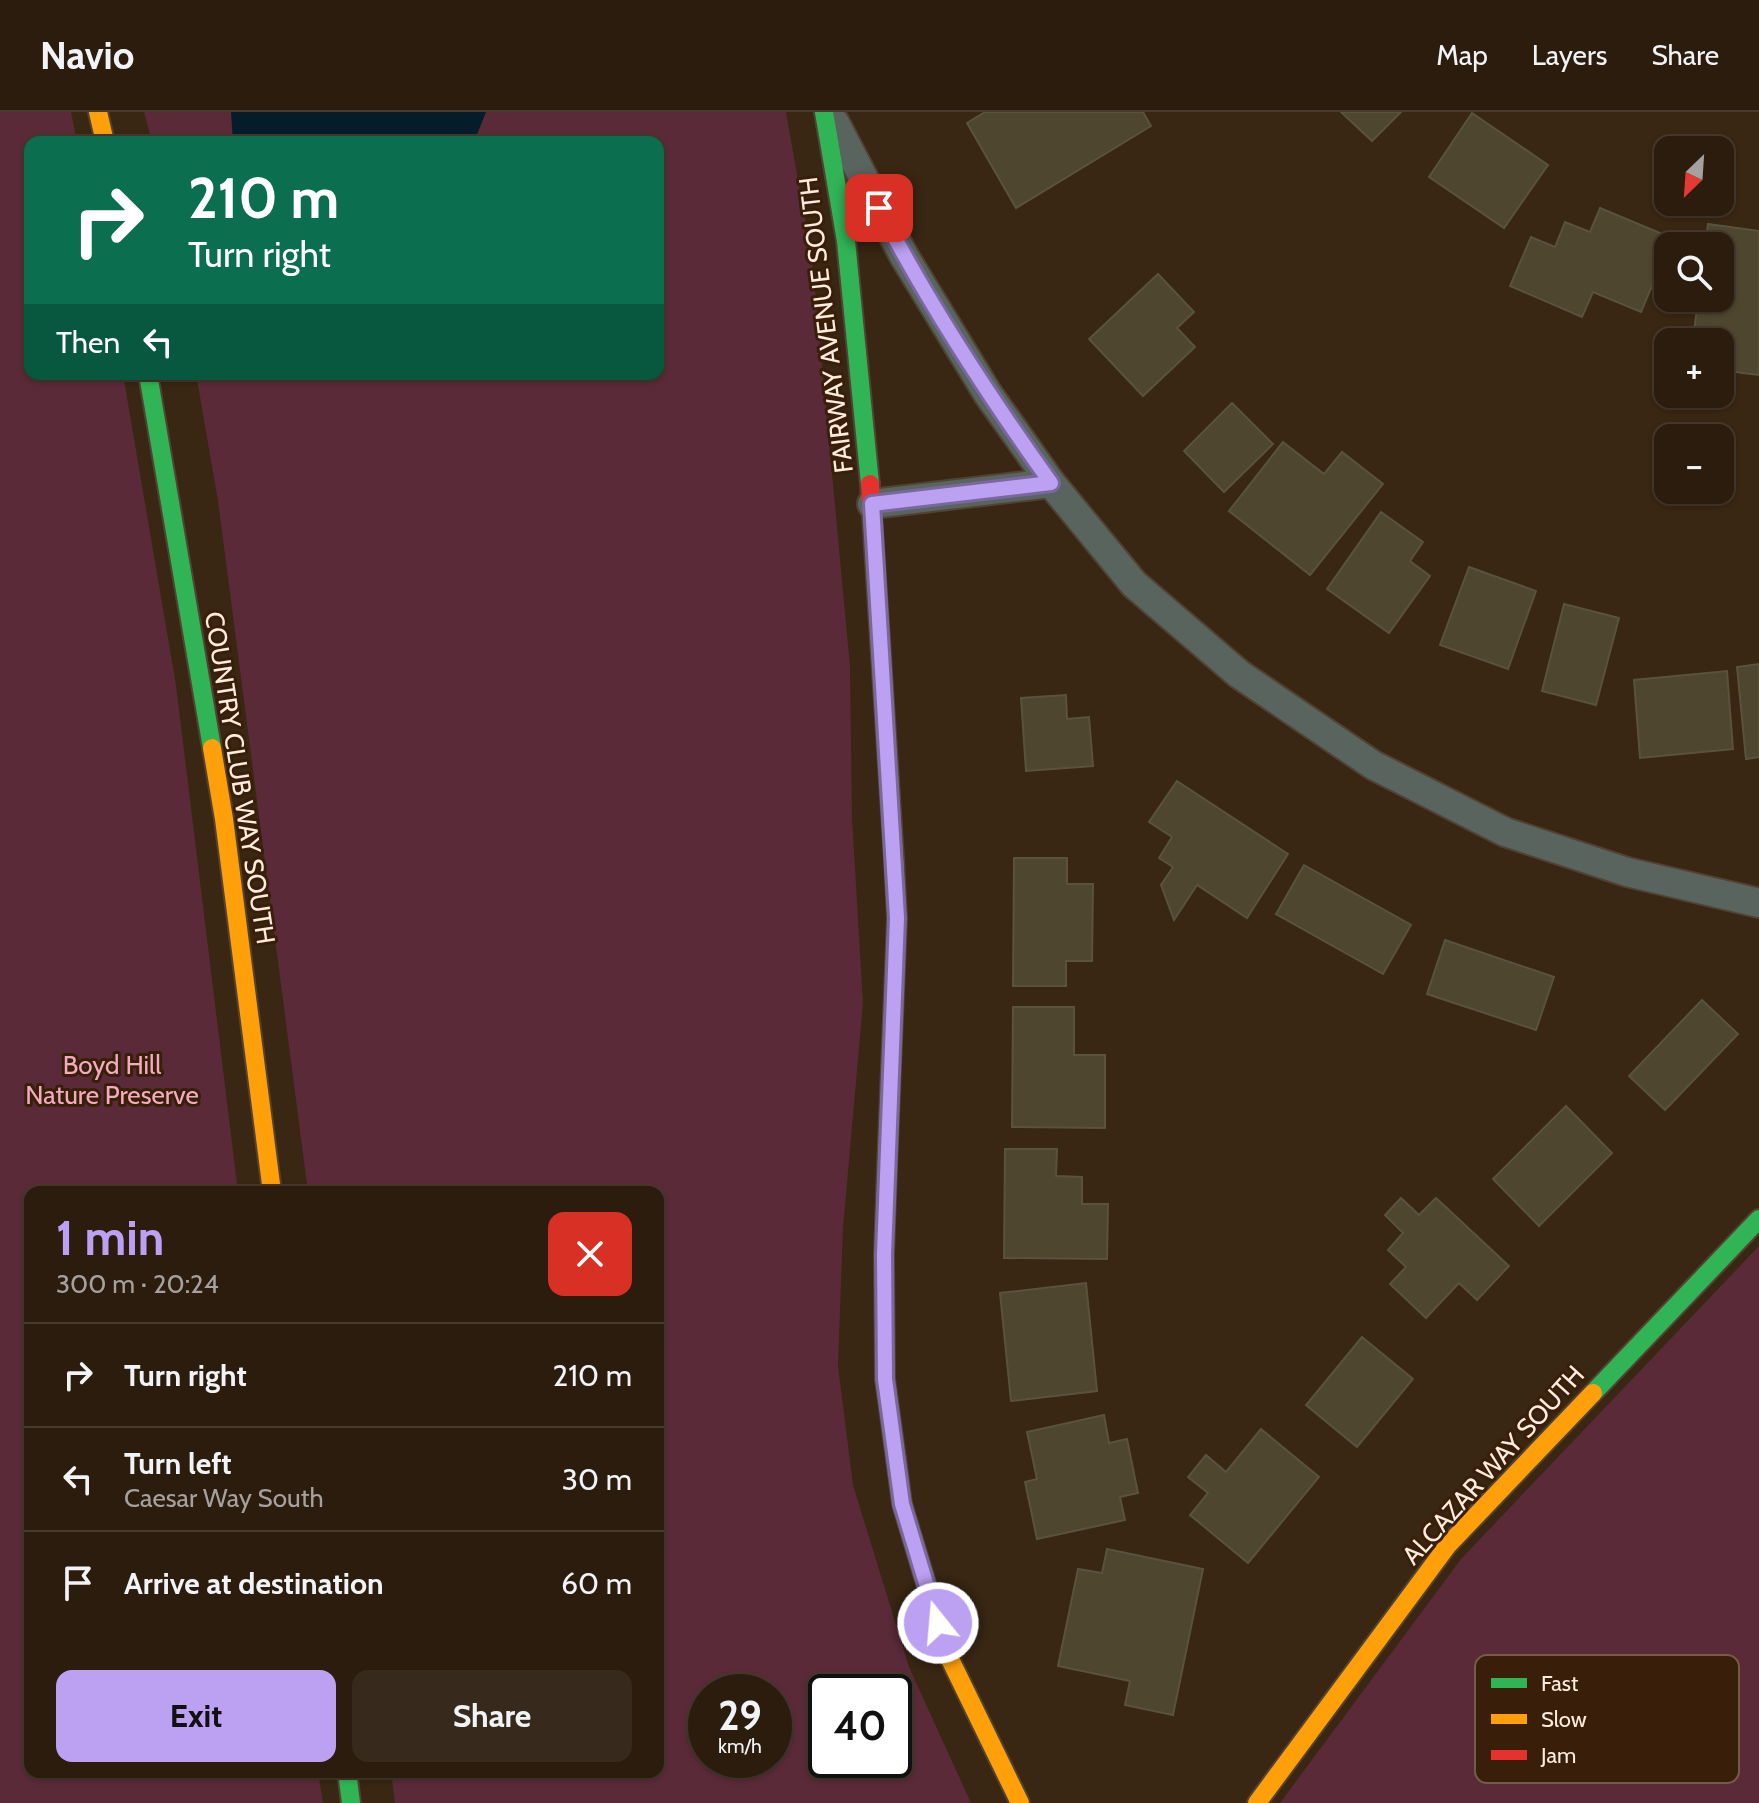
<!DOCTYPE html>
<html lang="en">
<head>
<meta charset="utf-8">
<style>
  body { margin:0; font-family:Cabin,sans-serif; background:#37291c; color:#f1f3f6; height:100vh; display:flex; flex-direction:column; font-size:30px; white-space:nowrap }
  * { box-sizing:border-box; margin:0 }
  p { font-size:26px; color:#a6a19e }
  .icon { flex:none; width:44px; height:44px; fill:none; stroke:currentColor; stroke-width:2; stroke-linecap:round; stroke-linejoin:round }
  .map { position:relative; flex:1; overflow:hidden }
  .sheet { position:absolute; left:24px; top:1074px; width:640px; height:592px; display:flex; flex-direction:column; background:#2b1c0e; border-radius:16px; box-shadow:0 2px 6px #0004,0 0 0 2px #473a2e }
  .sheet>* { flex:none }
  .banner { position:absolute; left:24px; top:24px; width:640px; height:244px; border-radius:16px; box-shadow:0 2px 6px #0004,0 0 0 2px #473a2e; background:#0b6e4f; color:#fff; overflow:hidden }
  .needle { width:52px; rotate:205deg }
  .buttons { position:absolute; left:1654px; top:24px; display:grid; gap:16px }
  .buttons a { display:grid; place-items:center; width:80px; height:80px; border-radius:16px; background:#2b1c0e; box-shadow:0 2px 6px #0004,0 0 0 2px #473a2e; font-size:40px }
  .speed { position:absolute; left:688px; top:1562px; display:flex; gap:16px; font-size:40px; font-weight:700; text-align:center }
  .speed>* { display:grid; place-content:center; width:104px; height:104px; border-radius:50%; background:#2b1c0e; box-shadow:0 2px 6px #0004,0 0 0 2px #473a2e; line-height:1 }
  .speed small { font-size:20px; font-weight:400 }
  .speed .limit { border:4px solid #111; border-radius:12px; background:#fff; color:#111 }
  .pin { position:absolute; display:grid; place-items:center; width:68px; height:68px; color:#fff; margin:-34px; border-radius:16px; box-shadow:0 4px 12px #0006 }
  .me { position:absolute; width:88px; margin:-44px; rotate:343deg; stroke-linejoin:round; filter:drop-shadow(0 0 6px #0008) }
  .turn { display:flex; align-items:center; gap:28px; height:168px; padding:0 32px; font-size:36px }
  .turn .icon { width:104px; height:104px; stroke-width:2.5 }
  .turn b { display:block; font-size:56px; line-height:68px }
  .then { display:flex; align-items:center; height:76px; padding:0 32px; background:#0003; gap:16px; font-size:30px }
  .round { display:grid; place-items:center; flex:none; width:84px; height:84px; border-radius:16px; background:#37291c }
  .head { display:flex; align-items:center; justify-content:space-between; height:136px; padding:0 32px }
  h1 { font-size:48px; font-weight:700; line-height:60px; color:#bca0f2 }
  .action { display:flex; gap:16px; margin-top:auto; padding:16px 32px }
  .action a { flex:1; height:92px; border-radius:16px; background:#bca0f2; color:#111; font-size:32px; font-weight:700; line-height:92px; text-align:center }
  .action a+a { background:#37291c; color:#f1f3f6 }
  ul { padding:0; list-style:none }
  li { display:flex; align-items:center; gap:24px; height:104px; padding:0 32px; border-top:2px solid #473a2e }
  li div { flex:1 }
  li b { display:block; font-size:30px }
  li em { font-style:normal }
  header { display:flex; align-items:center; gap:48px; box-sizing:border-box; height:112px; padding:0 40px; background:#2b1c0e; border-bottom:2px solid #473a2e }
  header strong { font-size:38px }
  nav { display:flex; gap:44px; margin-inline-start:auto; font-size:28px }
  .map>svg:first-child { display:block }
  .green { fill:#5a2a38; fill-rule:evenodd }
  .water { fill:#051c2b }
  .building { fill:#4e462f; stroke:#59533e; stroke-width:2 }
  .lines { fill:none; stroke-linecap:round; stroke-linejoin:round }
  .street-casing { stroke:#514233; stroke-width:32 }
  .fast-casing { stroke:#514233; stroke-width:22 }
  .slow-casing { stroke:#514233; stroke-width:22 }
  .jam-casing { stroke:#514233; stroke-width:22 }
  .street { stroke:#59645f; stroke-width:28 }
  .fast { stroke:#30b455; stroke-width:18 }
  .slow { stroke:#ff9f0a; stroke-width:18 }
  .jam { stroke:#e5322d; stroke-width:18 }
  .route-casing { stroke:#7a689d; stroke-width:20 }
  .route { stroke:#bca0f2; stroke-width:14 }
  .labels { text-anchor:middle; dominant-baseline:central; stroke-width:6; stroke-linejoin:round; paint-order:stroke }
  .street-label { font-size:26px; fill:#fdebde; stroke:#391f09 }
  .park-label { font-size:26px; fill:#f4aac1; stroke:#391f09 }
  .key { fill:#391f09; stroke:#745c49; stroke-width:2 }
  .key-label { font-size:22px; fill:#fdebde }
</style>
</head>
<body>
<header>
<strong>Navio</strong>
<nav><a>Map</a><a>Layers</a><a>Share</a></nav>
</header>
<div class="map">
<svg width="1759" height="1691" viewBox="0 0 1759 1691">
  <rect width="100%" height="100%" fill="#392613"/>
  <!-- green -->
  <g class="green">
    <polygon points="0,0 71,0 77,30 30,30 30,262 123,262 176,573 238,1080 30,1080 30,1660 318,1660 323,1691 0,1691"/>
    <path d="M144,0H786L812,147L850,554L852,706L863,891L843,1116L838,1254L853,1373L909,1555L971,1691H395L391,1660H658V1080H308L218,389L196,262H658V30H152ZM706,1580H774V1648H706ZM826,1580H894V1648H826Z"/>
    <polygon points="1759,1134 1759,1691 1280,1691 1461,1447"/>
  </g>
  <!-- water -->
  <polygon class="water" points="231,0 486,0 474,30 233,30"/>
  <!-- building -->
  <g class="building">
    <polygon points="985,0 1143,0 1151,14 1016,96 967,11"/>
    <polygon points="1341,0 1401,0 1372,29"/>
    <polygon points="1472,1 1548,53 1504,116 1429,65"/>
    <polygon points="1600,96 1672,126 1641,200 1593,180 1582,205 1510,174 1531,125 1555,135 1565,110 1590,120"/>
    <polygon points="1708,112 1759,119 1759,263 1720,258 1720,230 1693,230 1698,186 1720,186 1720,134 1705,134"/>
    <polygon points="1158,162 1194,200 1177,216 1195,235 1143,284 1089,227"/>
    <polygon points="1232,291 1273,332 1224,380 1184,339"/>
    <polygon points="1283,330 1324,362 1342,340 1383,372 1310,463 1229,399"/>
    <polygon points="1381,400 1423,430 1410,449 1430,464 1389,521 1327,477"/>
    <polygon points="1469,455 1536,479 1508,557 1440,533"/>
    <polygon points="1564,492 1619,506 1596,593 1542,579"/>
    <polygon points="1759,552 1759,645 1746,647 1737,555"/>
    <polygon points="1727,559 1733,637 1640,646 1634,568"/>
    <polygon points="1066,583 1067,607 1089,605 1093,654 1026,659 1021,586"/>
    <polygon points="1177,669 1288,742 1247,806 1197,773 1174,808 1161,773 1173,755 1159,746 1172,725 1149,710"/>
    <polygon points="1014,746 1067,746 1067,772 1093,772 1092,849 1066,849 1066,874 1013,874"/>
    <polygon points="1304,753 1411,813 1383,862 1276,802"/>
    <polygon points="1445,828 1554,865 1536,918 1427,882"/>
    <polygon points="1702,888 1738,922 1665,998 1629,964"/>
    <polygon points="1013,895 1074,895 1074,943 1105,943 1105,1016 1012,1015"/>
    <polygon points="1566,994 1612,1041 1539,1114 1493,1067"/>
    <polygon points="1005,1037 1057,1037 1056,1064 1082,1065 1082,1092 1108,1092 1107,1147 1004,1146"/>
    <polygon points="1401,1086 1419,1103 1436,1086 1509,1154 1477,1188 1459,1171 1426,1206 1390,1172 1406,1155 1388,1138 1403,1121 1385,1103"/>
    <polygon points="1086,1171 1097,1279 1011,1289 1000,1181"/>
    <polygon points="1362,1225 1413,1267 1357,1335 1306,1293"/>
    <polygon points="1104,1303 1109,1331 1127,1327 1138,1381 1120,1385 1125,1408 1037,1427 1025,1370 1037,1367 1027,1320"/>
    <polygon points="1261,1317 1319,1365 1248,1451 1190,1403 1208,1381 1188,1365 1206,1343 1226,1360"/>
    <polygon points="1107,1437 1203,1457 1173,1603 1125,1593 1130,1569 1058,1554 1078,1457 1102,1461"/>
  </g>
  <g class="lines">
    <!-- street casing -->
    <g class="street-casing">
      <g id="street">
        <polyline points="835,11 904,144 988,282 1051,371 1134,472 1239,562 1373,653 1505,720 1627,760 1759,791"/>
        <polyline points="872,392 1051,371"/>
      </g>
    </g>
    <!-- fast casing -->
    <g class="fast-casing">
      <g id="fast">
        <polyline points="824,0 846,129 870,372"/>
        <polyline points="148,262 212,636"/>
        <polyline points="1593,1281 1759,1107"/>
        <polyline points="347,1660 351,1691"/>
      </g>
    </g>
    <!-- slow casing -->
    <g class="slow-casing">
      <g id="slow">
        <polyline points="98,0 105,30"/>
        <polyline points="212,636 224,707 272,1080"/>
        <polyline points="887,1055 897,806 894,747"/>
        <polyline points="896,1347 902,1392 947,1541 1020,1691"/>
        <polyline points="1257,1691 1448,1433 1593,1281"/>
      </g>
    </g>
    <!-- jam casing -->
    <g class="jam-casing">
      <g id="jam">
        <polyline points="870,372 894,747"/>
        <polyline points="887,1055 884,1142 885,1267 896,1347"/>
      </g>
    </g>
    <!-- street -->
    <use href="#street" class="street"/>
    <!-- fast -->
    <use href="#fast" class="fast"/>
    <!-- slow -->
    <use href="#slow" class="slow"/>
    <!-- jam -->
    <use href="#jam" class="jam"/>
  </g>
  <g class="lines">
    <!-- route casing -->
    <g class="route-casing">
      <path id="route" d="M879,96C929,193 988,283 1051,371L872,392L897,806L884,1142L885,1267L902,1392L938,1511"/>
    </g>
    <!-- route -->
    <use href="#route" class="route"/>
  </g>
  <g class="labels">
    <!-- street labels -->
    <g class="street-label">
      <text transform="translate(826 213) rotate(-97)">FAIRWAY AVENUE SOUTH</text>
      <text transform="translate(240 666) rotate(81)">COUNTRY CLUB WAY SOUTH</text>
      <text transform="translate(1493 1353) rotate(-48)">ALCAZAR WAY SOUTH</text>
    </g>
    <!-- park labels -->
    <g class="park-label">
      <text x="112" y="953">Boyd Hill<tspan x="112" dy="30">Nature Preserve</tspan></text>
    </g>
  </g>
  <!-- legend -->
  <rect x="1475" y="1543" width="264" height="128" rx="12" class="key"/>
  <rect x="1491" y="1566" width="36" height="10" fill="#30b455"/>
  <rect x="1491" y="1602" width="36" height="10" fill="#ff9f0a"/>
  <rect x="1491" y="1638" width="36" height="10" fill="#e5322d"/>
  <g class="key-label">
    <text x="1541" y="1579">Fast</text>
    <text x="1541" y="1615">Slow</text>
    <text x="1541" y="1651">Jam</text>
  </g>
</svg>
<div class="buttons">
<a><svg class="needle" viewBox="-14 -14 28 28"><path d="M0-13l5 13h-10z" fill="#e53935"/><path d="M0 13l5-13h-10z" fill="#a6a19e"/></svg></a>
<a><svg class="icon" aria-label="search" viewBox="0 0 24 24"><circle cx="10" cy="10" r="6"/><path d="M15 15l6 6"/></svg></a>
<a>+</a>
<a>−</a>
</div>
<div class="speed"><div>29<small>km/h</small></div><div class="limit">40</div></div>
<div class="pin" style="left:879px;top:96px;background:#d93025"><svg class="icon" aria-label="arrive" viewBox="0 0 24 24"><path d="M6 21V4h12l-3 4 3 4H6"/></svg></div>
<svg class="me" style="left:938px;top:1511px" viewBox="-20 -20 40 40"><circle r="17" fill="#bca0f2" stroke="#fff" stroke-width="3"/><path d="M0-11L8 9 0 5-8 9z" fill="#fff"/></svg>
<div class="banner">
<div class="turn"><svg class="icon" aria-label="right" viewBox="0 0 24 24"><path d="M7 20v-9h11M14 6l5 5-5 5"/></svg><div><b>210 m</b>Turn right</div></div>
<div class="then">Then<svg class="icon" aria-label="left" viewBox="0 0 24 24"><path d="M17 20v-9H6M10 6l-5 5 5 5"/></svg></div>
</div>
<section class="sheet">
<div class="head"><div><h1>1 min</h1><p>300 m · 20:24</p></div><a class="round" style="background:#d93025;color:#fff"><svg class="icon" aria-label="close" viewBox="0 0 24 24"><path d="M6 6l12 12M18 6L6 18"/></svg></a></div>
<ul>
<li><svg class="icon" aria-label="right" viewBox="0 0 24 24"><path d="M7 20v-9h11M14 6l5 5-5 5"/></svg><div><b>Turn right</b></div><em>210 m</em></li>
<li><svg class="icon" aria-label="left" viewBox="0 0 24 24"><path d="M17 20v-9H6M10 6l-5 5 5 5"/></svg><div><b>Turn left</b><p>Caesar Way South</p></div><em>30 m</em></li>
<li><svg class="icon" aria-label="arrive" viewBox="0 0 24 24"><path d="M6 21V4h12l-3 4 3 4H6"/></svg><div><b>Arrive at destination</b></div><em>60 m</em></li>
</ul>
<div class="action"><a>Exit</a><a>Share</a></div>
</section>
</div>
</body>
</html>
